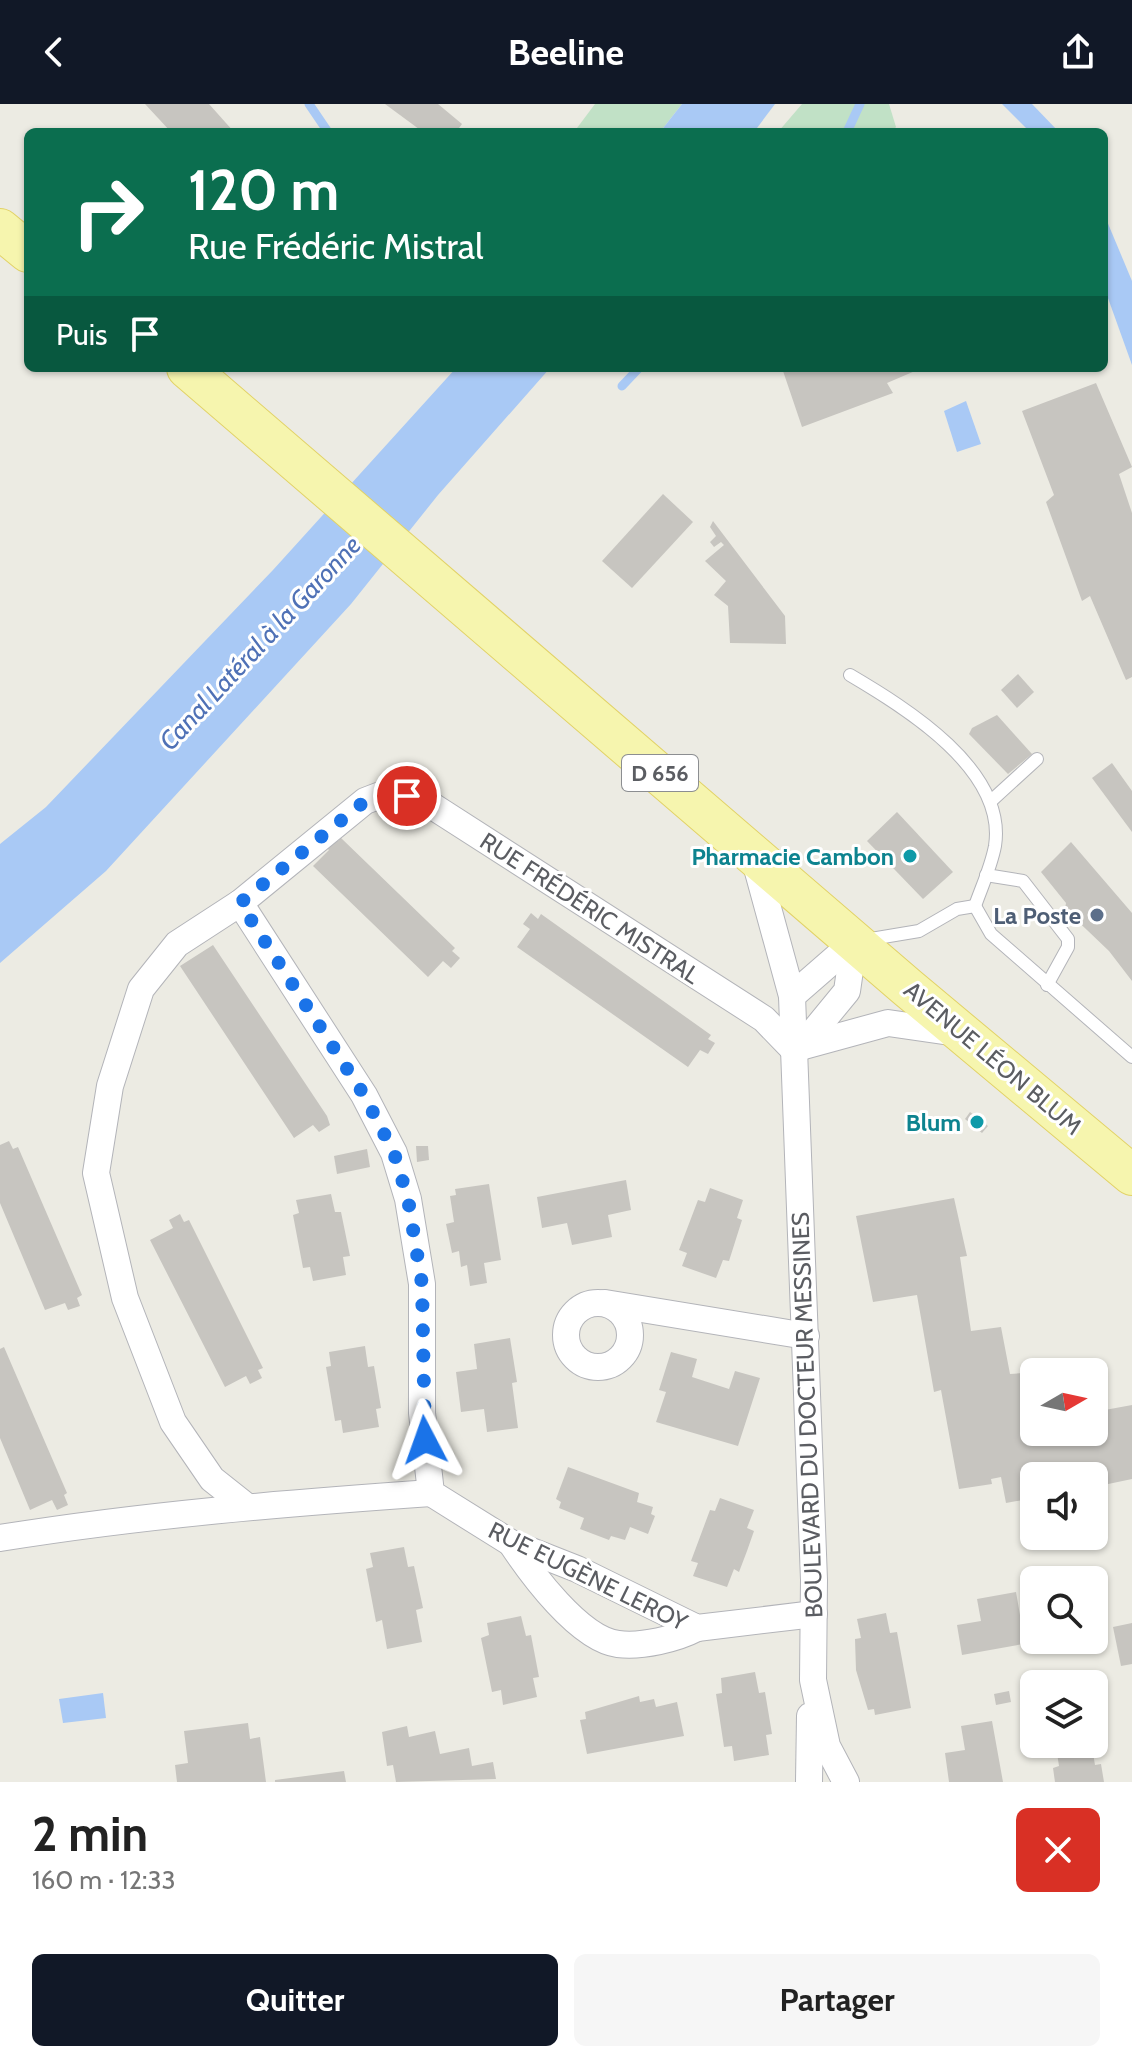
<!DOCTYPE html>
<html lang="fr">
<head>
<meta charset="utf-8">
<style>
  body { margin:0; font-family:Cabin,sans-serif; background:#f6f6f6; color:#222; height:100vh; display:flex; flex-direction:column; font-size:30px; white-space:nowrap }
  * { box-sizing:border-box; margin:0 }
  p { font-size:26px; color:#767676 }
  .icon { flex:none; width:44px; height:44px; fill:none; stroke:currentColor; stroke-width:2; stroke-linecap:round; stroke-linejoin:round }
  .map { position:relative; height:1678px; overflow:hidden }
  .panel { display:flex; flex-direction:column; background:#fff; flex:1 }
  .panel>* { flex:none }
  .guide { position:absolute; left:24px; top:24px; width:1084px; height:244px; border-radius:12px; box-shadow:0 2px 6px #0004; background:#0b6e4f; color:#fff; overflow:hidden }
  .needle { width:52px; rotate:81deg }
  .fabs { position:absolute; left:1020px; top:1254px; display:grid; gap:16px }
  .fabs a { display:grid; place-items:center; width:88px; height:88px; border-radius:12px; background:#fff; box-shadow:0 2px 6px #0004; font-size:40px }
  .pin { position:absolute; display:grid; place-items:center; width:68px; height:68px; color:#fff; margin:-34px; border:4px solid #fff; border-radius:50%; box-shadow:0 2px 8px #0007 }
  .me { position:absolute; width:88px; margin:-44px; rotate:356deg; stroke-linejoin:round; filter:drop-shadow(0 0 6px #0008) }
  .turn { display:flex; align-items:center; gap:28px; height:168px; padding:0 32px; font-size:36px }
  .turn .icon { width:104px; height:104px; stroke-width:2.5 }
  .turn b { display:block; font-size:56px; line-height:68px }
  .then { display:flex; align-items:center; height:76px; padding:0 32px; background:#0003; gap:16px; font-size:30px }
  .round { display:grid; place-items:center; flex:none; width:84px; height:84px; border-radius:12px; background:#f6f6f6 }
  .head { display:flex; align-items:center; justify-content:space-between; height:136px; padding:0 32px }
  h1 { font-size:48px; font-weight:800; line-height:60px }
  .cta { display:flex; gap:16px; margin-top:auto; padding:16px 32px }
  .cta a { flex:1; height:92px; border-radius:12px; background:#111827; color:#fff; font-size:32px; font-weight:800; line-height:92px; text-align:center }
  .cta a+a { background:#f6f6f6; color:#222 }
  header { display:flex; justify-content:space-between; align-items:center; height:104px; padding:0 32px; background:#111827; color:#fff; font-size:36px; font-weight:800 }
  .map>svg:first-child { display:block }
  .green { fill:#c1e1c6 }
  .water { fill:#a9c9f5 }
  .lines { fill:none; stroke-linecap:round; stroke-linejoin:round }
  .stream { stroke:#a9c9f5; stroke-width:9 }
  .building { fill:#c7c5c0 }
  .lane-casing { stroke:#b3b4b9; stroke-width:14 }
  .street-casing { stroke:#b3b4b9; stroke-width:28 }
  .primary-casing { stroke:#e2d266; stroke-width:42 }
  .lane { stroke:#fff; stroke-width:12 }
  .street { stroke:#fff; stroke-width:26 }
  .primary { stroke:#f6f5ae; stroke-width:40 }
  .route { stroke:#1a73e8; stroke-width:14; stroke-dasharray:0 25.2 }
  .culture-dot { fill:#0f9aa8; stroke:#fff; stroke-width:3 }
  .service-dot { fill:#5c6f8a; stroke:#fff; stroke-width:3 }
  .labels { text-anchor:middle; dominant-baseline:central; stroke-width:6; stroke-linejoin:round; paint-order:stroke }
  .shield { fill:#fff; stroke:#8c8e91; stroke-width:2 }
  .shield-label { font-size:22px; font-weight:bold; fill:#5b5d62 }
  .culture-label { font-size:24px; font-weight:bold; fill:#0d838f; stroke:#fff; text-anchor:end }
  .street-label { font-size:24px; fill:#5b5d62; stroke:#fff }
  .service-label { font-size:24px; font-weight:bold; fill:#4e5e75; stroke:#fff; text-anchor:end }
  .water-label { font-size:26px; font-style:italic; fill:#4f71b6; stroke:#fff }
</style>
</head>
<body>
<header><svg class="icon" aria-label="back" viewBox="0 0 24 24"><path d="M15 5l-7 7 7 7"/></svg>Beeline<svg class="icon" aria-label="share" viewBox="0 0 24 24"><path d="M12 15V3M7 8l5-5 5 5M5 13v7h14v-7"/></svg></header>
<div class="map">
<svg width="1132" height="1678" viewBox="0 0 1132 1678">
  <rect width="100%" height="100%" fill="#ecebe3"/>
  <!-- green -->
  <g class="green">
    <polygon points="595,0 682,0 660,28 574,28"/>
    <polygon points="802,0 889,0 896,23 892,28 778,28"/>
  </g>
  <!-- water -->
  <g class="water">
    <polygon points="682,0 775,0 754,28 660,28"/>
    <polygon points="1002,0 1032,0 1059,28 1030,28"/>
    <polygon points="1104,110 1132,177 1132,261 1104,183"/>
    <polygon points="456,264 550,264 438,391 351,500 106,767 0,859 0,740 46,703 273,466"/>
    <polygon points="966,297 981,340 957,348 944,307"/>
    <polygon points="103,1589 106,1614 63,1619 59,1595"/>
  </g>
  <g class="lines">
    <!-- stream -->
    <g class="stream">
      <polyline points="309,0 328,28"/>
      <polyline points="847,28 860,0"/>
      <polyline points="622,282 639,264"/>
    </g>
  </g>
  <!-- building -->
  <g class="building">
    <polygon points="145,0 209,0 234,28 171,28"/>
    <polygon points="385,0 438,0 462,20 456,28 423,28"/>
    <polygon points="782,264 922,264 887,279 893,289 802,323"/>
    <polygon points="1096,279 1132,363 1119,370 1132,409 1132,573 1126,576 1090,492 1082,497 1046,398 1054,391 1022,307"/>
    <polygon points="663,390 693,418 632,484 602,457"/>
    <polygon points="713,417 785,512 786,540 730,539 728,502 714,491 726,477 705,457 724,441 721,438 714,443 710,438 716,432 710,423"/>
    <polygon points="1018,570 1034,588 1017,604 1001,586"/>
    <polygon points="997,611 1032,650 1008,670 969,630 972,624"/>
    <polygon points="1112,659 1132,687 1132,728 1092,674"/>
    <polygon points="897,708 953,768 923,795 867,737"/>
    <polygon points="331,730 338,737 341,734 455,844 452,847 460,854 451,864 443,857 428,873 313,762 329,746 324,741"/>
    <polygon points="1071,738 1132,809 1132,877 1109,847 1065,805 1066,799 1041,768"/>
    <polygon points="531,809 538,815 541,810 711,931 708,935 715,939 708,950 700,946 688,963 517,843 530,825 523,820"/>
    <polygon points="213,841 327,1012 330,1021 319,1028 313,1021 294,1034 180,862"/>
    <polygon points="970,1008 988,1022 982,1029 965,1015"/>
    <polygon points="9,1037 13,1045 18,1043 82,1191 77,1194 80,1202 68,1206 65,1199 45,1206 0,1099 0,1041"/>
    <polygon points="416,1042 428,1042 429,1056 417,1058"/>
    <polygon points="367,1045 370,1063 337,1070 334,1052"/>
    <polygon points="626,1076 631,1106 608,1111 612,1133 572,1141 567,1119 542,1124 537,1093"/>
    <polygon points="489,1080 501,1156 484,1159 487,1179 470,1182 467,1161 461,1163 459,1147 452,1149 446,1120 454,1118 450,1092 456,1091 455,1085"/>
    <polygon points="710,1084 743,1096 737,1114 742,1116 729,1157 723,1156 716,1174 682,1162 687,1149 679,1146 698,1096 705,1098"/>
    <polygon points="331,1090 335,1108 341,1108 350,1152 343,1153 346,1171 313,1177 310,1163 303,1164 293,1111 299,1109 296,1096"/>
    <polygon points="954,1094 967,1152 960,1153 971,1227 1001,1223 1010,1270 1023,1269 1034,1328 1094,1328 1094,1308 1132,1301 1132,1375 1094,1383 1094,1372 1034,1372 1034,1394 1006,1399 1001,1373 991,1375 992,1380 959,1385 941,1286 934,1288 917,1191 873,1198 856,1112"/>
    <polygon points="180,1110 184,1118 189,1116 263,1264 258,1266 262,1274 250,1280 246,1272 225,1283 150,1136 173,1124 169,1116"/>
    <polygon points="510,1234 517,1278 512,1279 518,1324 487,1328 484,1305 461,1308 456,1268 477,1265 474,1240"/>
    <polygon points="365,1242 368,1263 374,1262 381,1304 376,1305 379,1323 343,1329 341,1316 335,1317 326,1263 331,1262 329,1248"/>
    <polygon points="4,1243 67,1389 64,1391 68,1401 57,1406 52,1396 30,1406 0,1334 0,1245"/>
    <polygon points="671,1248 697,1255 692,1273 729,1285 735,1267 760,1274 738,1342 656,1318 666,1288 659,1286"/>
    <polygon points="568,1363 639,1389 637,1398 653,1403 651,1410 655,1412 648,1430 630,1423 625,1436 611,1432 609,1436 580,1425 584,1414 559,1404 561,1398 556,1395"/>
    <polygon points="720,1394 754,1406 747,1424 754,1427 747,1447 739,1468 734,1465 727,1483 693,1472 698,1459 691,1457 710,1406 715,1407"/>
    <polygon points="404,1443 408,1463 414,1462 423,1504 416,1506 422,1538 387,1545 382,1516 376,1518 366,1465 373,1463 370,1449"/>
    <polygon points="1016,1488 1020,1511 1034,1508 1034,1538 962,1551 957,1521 981,1517 977,1495"/>
    <polygon points="886,1509 890,1529 897,1528 911,1604 875,1611 874,1605 868,1606 856,1566 855,1535 861,1534 857,1515"/>
    <polygon points="521,1512 526,1532 531,1531 539,1573 533,1574 537,1593 503,1601 501,1586 492,1588 481,1534 489,1531 487,1519"/>
    <polygon points="1132,1519 1132,1560 1121,1562 1113,1523"/>
    <polygon points="755,1568 759,1589 765,1588 772,1630 766,1631 769,1651 734,1657 732,1642 724,1643 716,1590 722,1589 721,1574"/>
    <polygon points="1009,1587 1011,1598 996,1601 994,1590"/>
    <polygon points="639,1592 640,1598 654,1595 656,1603 677,1598 684,1632 587,1650 580,1616 586,1615 585,1608"/>
    <polygon points="992,1617 1003,1678 949,1678 945,1649 965,1646 961,1622"/>
    <polygon points="248,1619 250,1635 260,1633 266,1678 177,1678 175,1661 188,1659 184,1627"/>
    <polygon points="407,1622 409,1633 435,1627 440,1650 469,1644 472,1662 493,1658 496,1675 396,1678 393,1661 387,1662 382,1628"/>
    <polygon points="1092,1643 1095,1661 1101,1660 1104,1678 1055,1678 1053,1664 1059,1662 1057,1649"/>
    <polygon points="344,1667 346,1678 275,1678 275,1676"/>
  </g>
  <g class="lines">
    <!-- lane casing -->
    <g class="lane-casing">
      <g id="lane">
        <path d="M850,571C906,604 1007,666 995,742C991,763 982,782 975,802"/>
        <polyline points="991,697 1037,655"/>
        <polyline points="986,771 1023,777 1068,835 1068,843 1047,881"/>
        <polyline points="865,836 919,827 957,805 975,802 991,830 1132,953"/>
      </g>
    </g>
    <!-- street casing -->
    <g class="street-casing">
      <g id="street">
        <polyline points="754,753 792,892 814,1476 813,1576 827,1642 846,1678"/>
        <polyline points="240,799 364,991 394,1049 408,1095 422,1180 422,1309 431,1389 511,1439 577,1465 697,1524 814,1510"/>
        <polyline points="792,892 854,838"/>
        <polyline points="801,943 847,887 854,838"/>
        <polyline points="793,945 888,919 957,929"/>
        <circle cx="598" cy="1231" r="32"/>
        <polyline points="605,1199 806,1232"/>
        <polyline points="246,1402 212,1375 173,1318 125,1194 96,1069 110,982 141,885 177,840 240,799 365,697 391,687 423,696 764,915 793,945"/>
        <path d="M0,1434C143,1411 287,1399 431,1389"/>
        <path d="M511,1439C531,1469 579,1535 618,1540C642,1543 676,1535 697,1524"/>
        <polyline points="809,1678 810,1612"/>
      </g>
    </g>
    <!-- primary casing -->
    <g class="primary-casing">
      <g id="primary">
        <polyline points="0,125 28,148"/>
        <polyline points="187,264 908,884 1132,1071"/>
      </g>
    </g>
    <!-- lane -->
    <use href="#lane" class="lane"/>
    <!-- street -->
    <use href="#street" class="street"/>
    <!-- primary -->
    <use href="#primary" class="primary"/>
  </g>
  <g class="lines">
    <!-- route -->
    <polyline class="route" points="407,692 391,687 365,697 240,799 364,991 394,1049 408,1095 422,1180 425,1336"/>
  </g>
  <!-- markers -->
  <g class="culture-dot">
    <circle cx="910" cy="752" r="8"/>
    <circle cx="977" cy="1018" r="8"/>
  </g>
  <circle class="service-dot" cx="1097" cy="811" r="8"/>
  <g class="labels">
    <!-- shield labels -->
    <rect class="shield" x="622" y="651" width="76" height="36" rx="6"/>
    <g class="shield-label">
      <text x="660" y="669">D 656</text>
    </g>
    <!-- culture labels -->
    <g class="culture-label">
      <text x="894" y="752">Pharmacie Cambon</text>
      <text x="961" y="1018">Blum</text>
    </g>
    <!-- street labels -->
    <g class="street-label">
      <text transform="translate(590 804) rotate(33)">RUE FRÉDÉRIC MISTRAL</text>
      <text transform="translate(993 954) rotate(40)">AVENUE LÉON BLUM</text>
      <text transform="translate(807 1311) rotate(-92)">BOULEVARD DU DOCTEUR MESSINES</text>
      <text transform="translate(588 1472) rotate(26)">RUE EUGÈNE LEROY</text>
    </g>
    <!-- service labels -->
    <g class="service-label">
      <text x="1081" y="811">La Poste</text>
    </g>
    <!-- water labels -->
    <g class="water-label">
      <text transform="translate(260 539) rotate(-47)">Canal Latéral à la Garonne</text>
    </g>
  </g>
</svg>
<div class="fabs">
<a><svg class="needle" viewBox="-14 -14 28 28"><path d="M0-13l5 13h-10z" fill="#e53935"/><path d="M0 13l5-13h-10z" fill="#767676"/></svg></a>
<a><svg class="icon" aria-label="sound" viewBox="0 0 24 24"><path d="M4 9h4l5-4v14l-5-4H4zM17 9q2 3 0 6"/></svg></a>
<a><svg class="icon" aria-label="search" viewBox="0 0 24 24"><circle cx="10" cy="10" r="6"/><path d="M15 15l6 6"/></svg></a>
<a><svg class="icon" aria-label="layers" viewBox="0 0 24 24"><path d="M12 4l9 5-9 5-9-5zM3 14l9 5 9-5"/></svg></a>
</div>
<div class="pin" style="left:407px;top:692px;background:#d93025"><svg class="icon" aria-label="arrive" viewBox="0 0 24 24"><path d="M6 21V4h12l-3 4 3 4H6"/></svg></div>
<svg class="me" style="left:425px;top:1336px" viewBox="-20 -20 40 40"><path d="M0-17L14 15 0 8-14 15z" fill="#1a73e8" stroke="#fff" stroke-width="4"/></svg>
<div class="guide">
<div class="turn"><svg class="icon" aria-label="right" viewBox="0 0 24 24"><path d="M7 20v-9h11M14 6l5 5-5 5"/></svg><div><b>120 m</b>Rue Frédéric Mistral</div></div>
<div class="then">Puis<svg class="icon" aria-label="arrive" viewBox="0 0 24 24"><path d="M6 21V4h12l-3 4 3 4H6"/></svg></div>
</div>
</div>
<section class="panel">
<div class="head"><div><h1>2 min</h1><p>160 m · 12:33</p></div><a class="round" style="background:#d93025;color:#fff"><svg class="icon" aria-label="close" viewBox="0 0 24 24"><path d="M6 6l12 12M18 6L6 18"/></svg></a></div>
<div class="cta"><a>Quitter</a><a>Partager</a></div>
</section>
</body>
</html>
